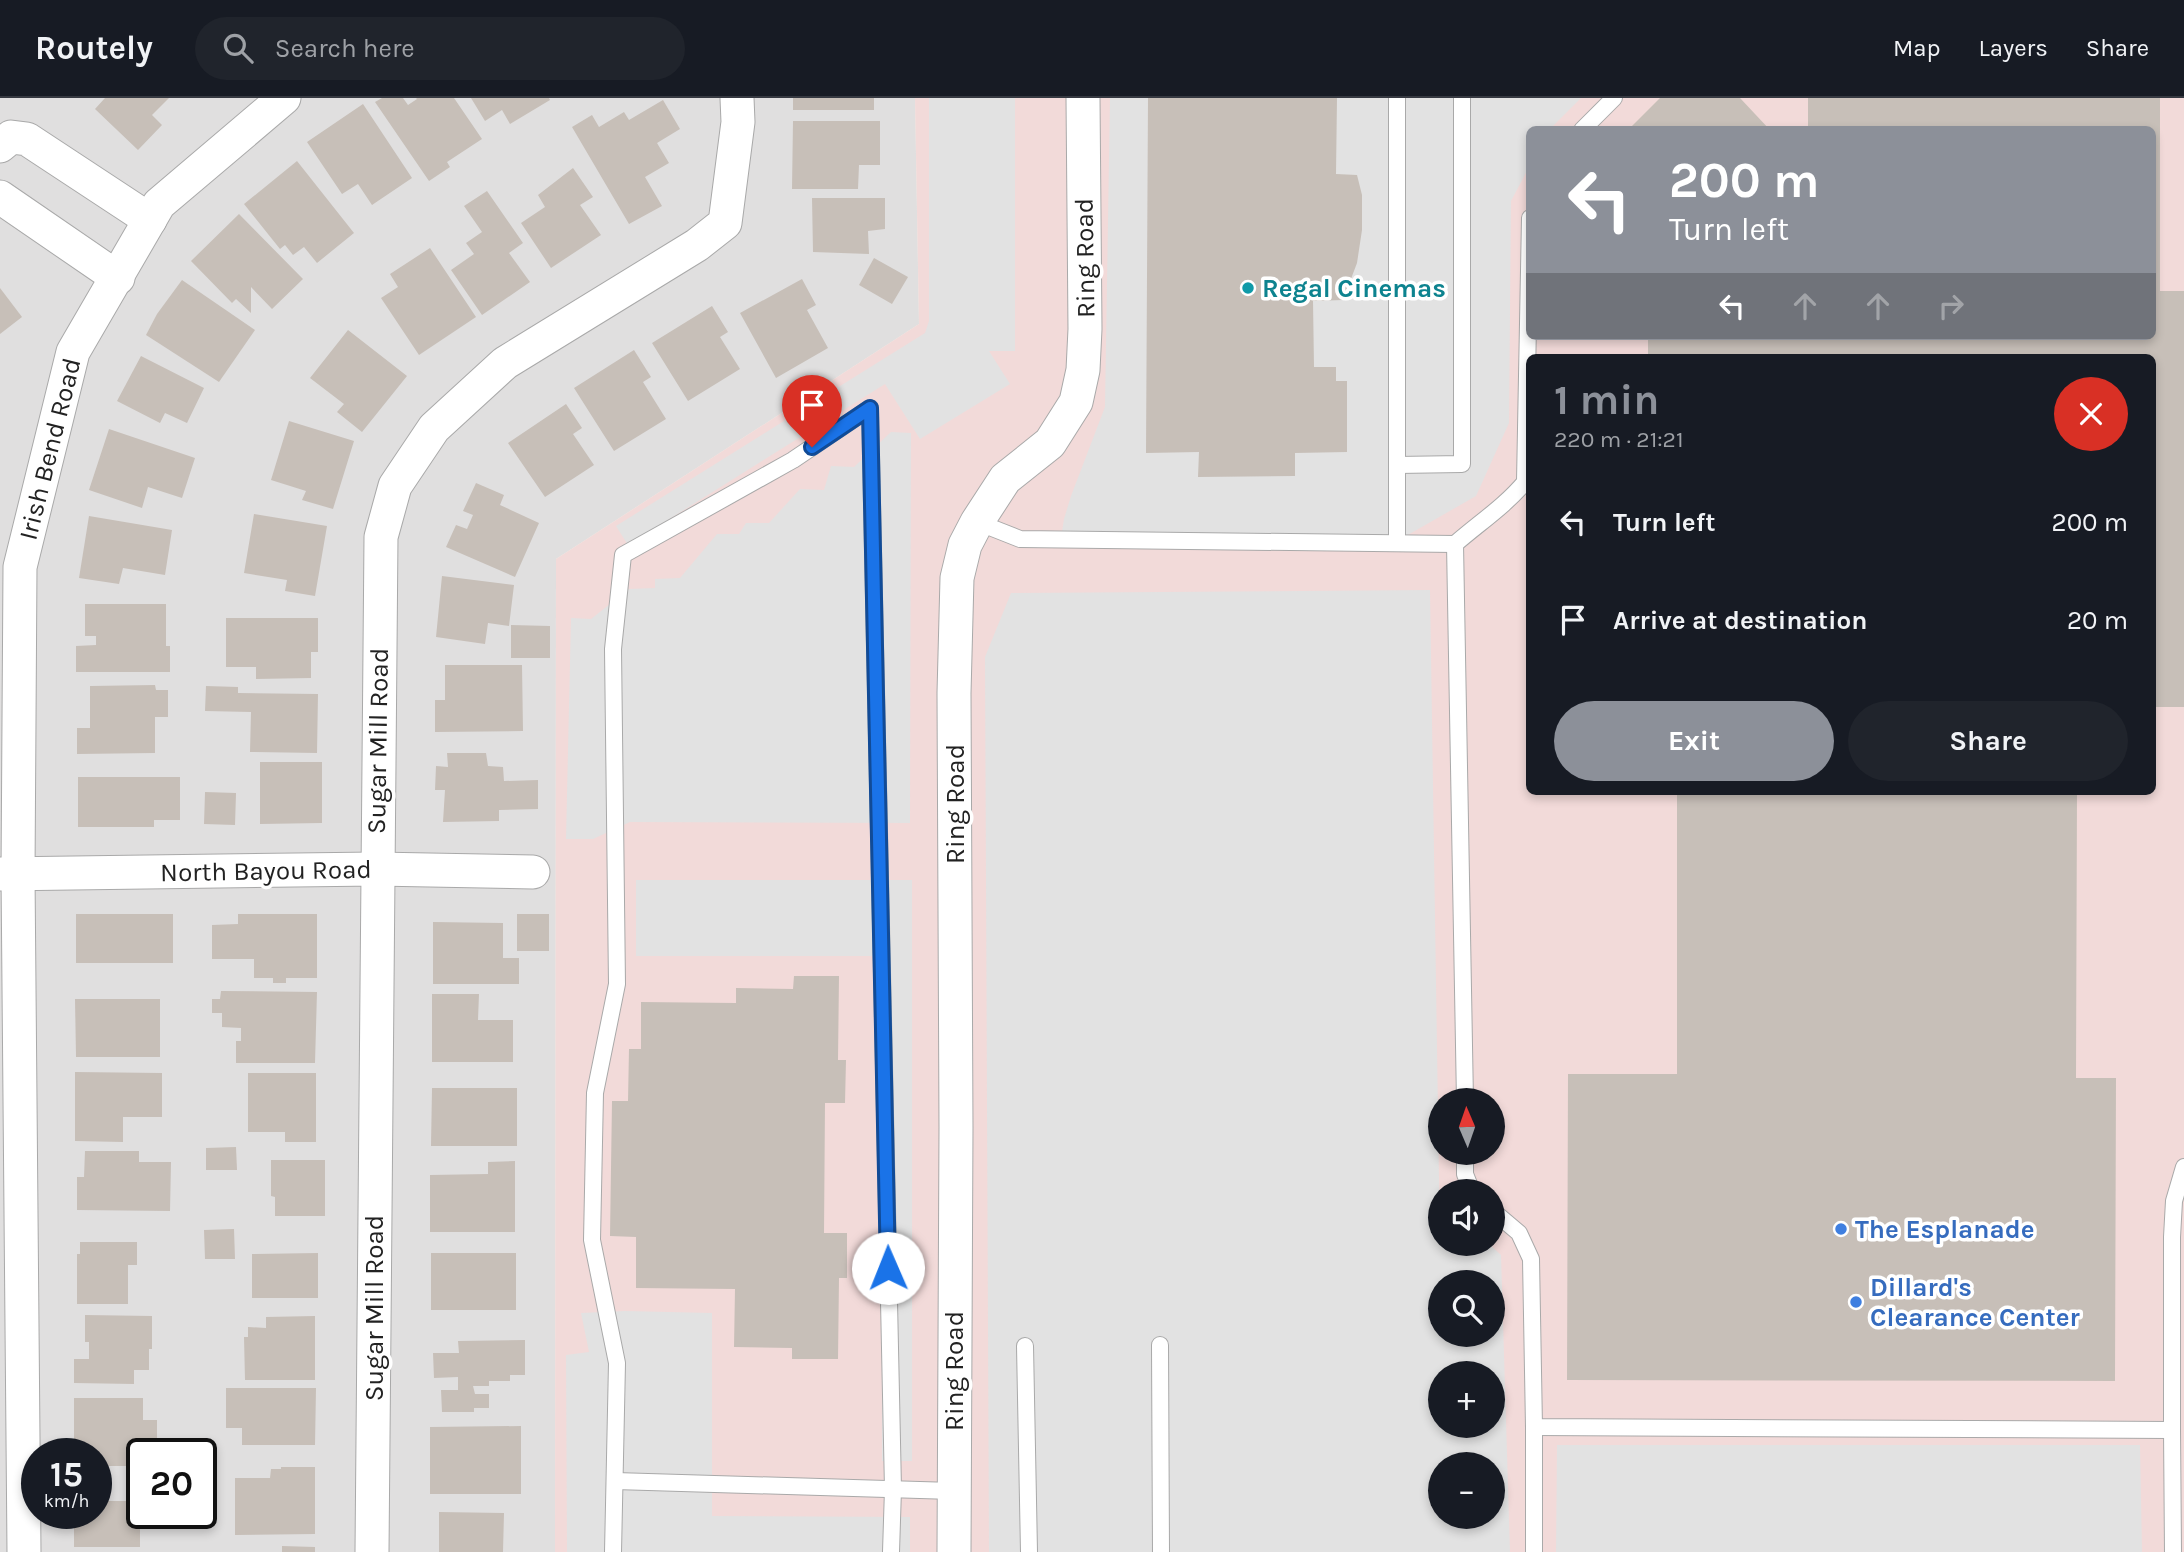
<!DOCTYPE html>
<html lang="en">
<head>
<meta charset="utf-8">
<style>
  body { margin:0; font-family:Karla,sans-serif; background:#20242c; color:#f1f3f6; height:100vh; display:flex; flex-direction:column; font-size:26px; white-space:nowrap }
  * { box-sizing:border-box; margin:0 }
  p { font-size:23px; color:#9ea1a6 }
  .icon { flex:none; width:38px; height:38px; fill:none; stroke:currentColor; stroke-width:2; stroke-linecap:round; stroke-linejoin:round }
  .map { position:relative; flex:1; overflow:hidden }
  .drawer { position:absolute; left:1526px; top:256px; width:630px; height:441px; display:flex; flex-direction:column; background:#171b24; border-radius:10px; box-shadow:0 4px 10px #0003 }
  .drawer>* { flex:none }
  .guide { position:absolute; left:1526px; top:28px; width:630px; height:214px; border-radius:10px; box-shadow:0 4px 10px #0003; background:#8c9099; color:#fff; overflow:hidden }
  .needle { width:46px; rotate:358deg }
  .tools { position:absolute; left:1428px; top:990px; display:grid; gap:14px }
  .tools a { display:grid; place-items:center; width:77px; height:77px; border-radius:50%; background:#171b24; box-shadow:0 4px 10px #0003; font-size:35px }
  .speed { position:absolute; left:21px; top:1340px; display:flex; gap:14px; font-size:35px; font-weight:700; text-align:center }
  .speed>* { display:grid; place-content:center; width:91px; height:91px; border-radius:50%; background:#171b24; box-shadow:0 4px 10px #0003; line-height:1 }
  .speed small { font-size:18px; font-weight:400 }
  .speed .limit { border:4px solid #111; border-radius:10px; background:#fff; color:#111 }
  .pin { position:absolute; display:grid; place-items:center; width:60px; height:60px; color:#fff; margin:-72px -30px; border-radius:50% 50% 50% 0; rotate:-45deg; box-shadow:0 0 7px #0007 }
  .pin .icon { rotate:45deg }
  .me { position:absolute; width:77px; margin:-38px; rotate:359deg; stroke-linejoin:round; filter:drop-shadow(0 0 5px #0008) }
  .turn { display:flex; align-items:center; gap:24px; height:147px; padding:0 28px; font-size:32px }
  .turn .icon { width:91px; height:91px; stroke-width:2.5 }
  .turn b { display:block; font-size:49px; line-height:60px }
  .lanes { display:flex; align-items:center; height:66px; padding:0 28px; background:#0003; justify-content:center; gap:35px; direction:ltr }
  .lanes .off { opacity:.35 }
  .round { display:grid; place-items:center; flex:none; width:74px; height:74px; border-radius:37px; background:#20242c }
  .overview { display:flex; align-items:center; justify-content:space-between; height:119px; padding:0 28px }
  h1 { font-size:42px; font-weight:700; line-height:52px; color:#8c9099 }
  .cta { display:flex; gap:14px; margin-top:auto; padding:14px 28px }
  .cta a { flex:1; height:80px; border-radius:42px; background:#8c9099; color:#fff; font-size:28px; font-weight:700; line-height:80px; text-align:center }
  .cta a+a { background:#20242c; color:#f1f3f6 }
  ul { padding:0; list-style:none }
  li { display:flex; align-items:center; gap:21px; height:98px; padding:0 28px }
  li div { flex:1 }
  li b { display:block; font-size:26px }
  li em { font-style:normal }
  header { display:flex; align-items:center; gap:42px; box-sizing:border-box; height:98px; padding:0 35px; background:#171b24; border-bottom:2px solid #363941 }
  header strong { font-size:33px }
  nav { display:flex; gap:38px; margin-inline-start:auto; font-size:24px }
  .search { width:490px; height:63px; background:#20242c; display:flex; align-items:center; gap:18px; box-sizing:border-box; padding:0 24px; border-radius:38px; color:#9ea1a6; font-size:26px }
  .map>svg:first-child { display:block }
  .residential { fill:#e0dfdf; fill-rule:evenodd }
  .commercial { fill:#f2dad9; fill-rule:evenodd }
  .parking { fill:#e2e2e2; fill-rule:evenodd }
  .building { fill:#c7bfb8 }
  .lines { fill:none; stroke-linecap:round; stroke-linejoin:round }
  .service-casing { stroke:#a9a9a9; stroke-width:18 }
  .minor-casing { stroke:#a9a9a9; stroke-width:35 }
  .service { stroke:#fff; stroke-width:16 }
  .minor { stroke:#fff; stroke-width:33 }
  .route-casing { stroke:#114b97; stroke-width:18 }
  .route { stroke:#1a73e8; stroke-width:12 }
  .culture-dot { fill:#0f9aa8; stroke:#fff; stroke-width:2.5 }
  .shop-dot { fill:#3f7fe0; stroke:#fff; stroke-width:2.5 }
  .labels { text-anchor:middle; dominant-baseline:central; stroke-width:7; stroke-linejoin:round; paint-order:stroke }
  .street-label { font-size:26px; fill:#222; stroke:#fff }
  .culture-label { font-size:26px; font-weight:bold; fill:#0d838f; stroke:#fff; text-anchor:start }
  .shop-label { font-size:26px; font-weight:bold; fill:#366cbe; stroke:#fff; text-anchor:start }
</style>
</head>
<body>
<header>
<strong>Routely</strong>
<div class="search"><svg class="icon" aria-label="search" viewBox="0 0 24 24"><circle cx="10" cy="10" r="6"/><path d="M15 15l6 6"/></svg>Search here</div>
<nav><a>Map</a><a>Layers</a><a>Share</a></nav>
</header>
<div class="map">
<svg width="2184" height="1454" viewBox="0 0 2184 1454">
  <rect width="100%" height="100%" fill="#f2efe9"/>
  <!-- residential -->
  <path class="residential" d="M0,0H915L919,226L556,461L555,1454H0ZM37,1356H96V1416H37ZM142,1356H201V1416H142Z"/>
  <!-- commercial -->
  <path class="commercial" d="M915,0H2184V1454H555L556,461L919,226ZM1530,32H2152V238H1530ZM1530,259H2152V693H1530ZM1440,1003H1493V1055H1440ZM1440,1094H1493V1146H1440ZM1440,1185H1493V1237H1440ZM1440,1276H1493V1328H1440ZM1440,1367H1493V1419H1440Z"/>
  <!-- parking -->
  <g class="parking">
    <polygon points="929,0 1015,0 1015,253 989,253 1010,286 920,341 885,286 628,447 616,428 925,235 929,223"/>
    <polygon points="1110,0 1581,0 1550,31 1530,32 1529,69 1511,103 1509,325 1476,398 1392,446 1060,446 1064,421 1071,398 1105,309"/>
    <polygon points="891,334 911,335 910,725 630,724 593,741 566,741 571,520 591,521 629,491 655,490 655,481 680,480 717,436 739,436 746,425 769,425 800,391 824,392 831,368 854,369"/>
    <path d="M1430,492L1440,1146H1489L1501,1157L1510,1454H989L985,559L1011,495ZM1440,1185H1493V1237H1440ZM1440,1276H1493V1328H1440ZM1440,1367H1493V1419H1440Z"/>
    <polygon points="636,782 912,782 912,1363 882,1363 881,858 636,858"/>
    <polygon points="625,1213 712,1215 712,1418 910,1419 910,1454 567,1454 566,1257 589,1254 581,1215"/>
    <polygon points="1557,1347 2140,1347 2142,1454 1556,1454"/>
  </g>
  <!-- building -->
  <g class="building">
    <polygon points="105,0 169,0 152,17 162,27 138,52 95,11"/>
    <polygon points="382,0 403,0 408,7 417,1 416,0 454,0 482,41 447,64 450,69 429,83 375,4"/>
    <polygon points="471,0 549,0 550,2 510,26 502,12 485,23"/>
    <rect x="793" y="0" width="81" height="12"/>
    <polygon points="1148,0 1337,0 1336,76 1357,77 1362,97 1362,132 1357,165 1343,202 1313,203 1314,269 1336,269 1336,283 1347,283 1347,354 1295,355 1295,378 1198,379 1199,354 1146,355"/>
    <polygon points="1660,0 1740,0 1770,32 1628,32"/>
    <polygon points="1808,0 2160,0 2160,193 2184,193 2184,609 2152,609 2152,259 1648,259 1648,238 2152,238 2152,32 1808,32"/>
    <polygon points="663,2 680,31 657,45 669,65 645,79 662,108 629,126 572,29 592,17 599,29 624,14 629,22"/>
    <polygon points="363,6 412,80 372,107 358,86 342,96 307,44"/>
    <polygon points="793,23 880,23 880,67 859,67 858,91 792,91"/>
    <polygon points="297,63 354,135 317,165 304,149 293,157 285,147 280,151 244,106"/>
    <polygon points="573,70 593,99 580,107 601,137 551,170 521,125 545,109 538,97"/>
    <polygon points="487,93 523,145 509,155 530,184 482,217 451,172 474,156 466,145 482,134 464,108"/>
    <polygon points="812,100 885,100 885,131 868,133 869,156 813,154"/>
    <polygon points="239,116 303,181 272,211 251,189 251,215 236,201 232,205 191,163"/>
    <polygon points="430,150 476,219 419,257 381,200 398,189 390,176"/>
    <polygon points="874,160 908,179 892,206 859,187"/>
    <polygon points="802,181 816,207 807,212 828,250 776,280 740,215"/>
    <polygon points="182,182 255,232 219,284 146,237 157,216"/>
    <polygon points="0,190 22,219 0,236"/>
    <polygon points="712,208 728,234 720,239 740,271 688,303 652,245"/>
    <polygon points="348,232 407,278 362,334 337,314 344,306 310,280"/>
    <polygon points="634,252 651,279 643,284 666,321 614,353 574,290"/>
    <polygon points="141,258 204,290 187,325 165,315 160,325 117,303"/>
    <polygon points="566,306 582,330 573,336 594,367 545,399 508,345"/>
    <polygon points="289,323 354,343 333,411 302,402 306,393 271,382"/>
    <polygon points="109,331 195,360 182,400 148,389 142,410 89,392"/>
    <polygon points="476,385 504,397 500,407 539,425 515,479 446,449 456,427 467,431 473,417 463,413"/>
    <polygon points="254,416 327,428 315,498 285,493 287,482 244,475"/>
    <polygon points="89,418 172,432 165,477 123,470 119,486 79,480"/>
    <polygon points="442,478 514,487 509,528 488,525 485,546 436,539"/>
    <polygon points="85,506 166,506 166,548 170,548 170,574 76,574 76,548 96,547 96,538 85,538"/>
    <polygon points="226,520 318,520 318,554 311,554 311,580 256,581 256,569 226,569"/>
    <polygon points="511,527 550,528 550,560 511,560"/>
    <polygon points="445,567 522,567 523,633 435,634 435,602 445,602"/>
    <polygon points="155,587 156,592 168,592 168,619 155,619 155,655 77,656 77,630 90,630 90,588"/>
    <polygon points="206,588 238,589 238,595 318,596 317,655 250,654 251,614 205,613"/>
    <polygon points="447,655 486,655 488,668 503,669 504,683 538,682 538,711 499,712 499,723 443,724 445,692 435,692 436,668 448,669"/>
    <polygon points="260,664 322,664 322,725 260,726"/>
    <polygon points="78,679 180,679 180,722 154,722 154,729 78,729"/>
    <polygon points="1677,693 2077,693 2076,980 2116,980 2115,1283 1567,1282 1568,976 1677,976"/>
    <polygon points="205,694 236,695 235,727 204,726"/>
    <rect x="76" y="816" width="97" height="49"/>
    <polygon points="238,816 317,816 317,880 286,880 286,885 273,885 273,880 254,880 254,861 212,861 212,827 238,826"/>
    <rect x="517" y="816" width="32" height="37"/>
    <polygon points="433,824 503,825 503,860 519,860 519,886 433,886"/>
    <polygon points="794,878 839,878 838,962 846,962 845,1005 825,1005 824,1135 847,1135 847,1180 839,1180 838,1261 792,1261 792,1250 734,1249 735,1191 636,1190 636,1139 610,1138 612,1003 628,1003 629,951 641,951 641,904 736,905 736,890 793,891"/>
    <polygon points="221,893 317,894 315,965 236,965 236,943 241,943 241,930 222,929 222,915 212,915 212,901 220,901"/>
    <polygon points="432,896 479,896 478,922 513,922 513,964 432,964"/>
    <polygon points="75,901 160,901 160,959 76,959"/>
    <polygon points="75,974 162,975 162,1019 123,1019 123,1044 75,1043"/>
    <polygon points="248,975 316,975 316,1044 285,1044 285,1034 248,1034"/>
    <polygon points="432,990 517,990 517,1048 431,1048"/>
    <polygon points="236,1049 237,1072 206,1072 206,1050"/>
    <polygon points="85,1053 139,1053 139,1064 171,1064 170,1113 77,1112 77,1079 84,1079"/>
    <polygon points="271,1062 325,1062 325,1118 275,1118 275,1099 271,1098"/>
    <polygon points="515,1063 515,1134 430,1134 430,1077 488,1076 488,1064"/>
    <polygon points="234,1131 235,1161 205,1161 204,1132"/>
    <polygon points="80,1144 137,1144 137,1167 128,1167 128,1206 77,1206 77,1156 80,1156"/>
    <polygon points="318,1155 318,1200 252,1200 252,1156"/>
    <rect x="431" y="1155" width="85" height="57"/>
    <polygon points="85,1217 152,1218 152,1251 149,1251 149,1272 134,1272 134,1286 74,1285 74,1261 89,1261 89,1244 85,1244"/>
    <polygon points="315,1218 315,1282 245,1282 244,1239 248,1239 248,1229 266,1230 266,1219"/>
    <polygon points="525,1242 525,1277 510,1277 510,1283 489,1283 489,1288 473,1288 475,1296 489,1296 489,1310 474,1310 474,1314 442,1314 441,1292 458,1292 458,1279 434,1280 433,1255 459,1255 458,1243"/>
    <polygon points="226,1290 316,1290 315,1347 242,1347 242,1330 226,1330"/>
    <polygon points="74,1300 143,1300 143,1322 157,1322 157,1356 142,1356 142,1368 96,1368 96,1356 74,1356"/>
    <polygon points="521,1328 521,1396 430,1396 430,1329"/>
    <polygon points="281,1369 315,1369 315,1436 235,1437 235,1380 270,1380 271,1371 281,1371"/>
    <polygon points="96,1403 140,1403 140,1449 74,1449 74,1416 96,1416"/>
    <polygon points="439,1414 504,1415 503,1454 439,1454"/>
    <polygon points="282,1448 315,1449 315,1454 282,1454"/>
  </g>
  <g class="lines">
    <!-- service casing -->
    <g class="service-casing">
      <g id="service">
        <polyline points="1582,32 1614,0"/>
        <polyline points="870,310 893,1391 891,1454"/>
        <polyline points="1397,367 1462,366 1462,0"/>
        <polyline points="977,424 1020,441 1455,446"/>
        <polyline points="1397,445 1397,0"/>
        <path d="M1465,1003L1455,446C1479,425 1505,408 1525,384L1530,120"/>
        <polyline points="1465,1055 1465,1076 1472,1094"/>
        <polyline points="1493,1113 1519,1135 1531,1161 1534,1329 2172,1332 2172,1139 2174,1103 2184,1069"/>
        <polyline points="1160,1247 1161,1454"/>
        <polyline points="1025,1248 1029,1454"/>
        <polyline points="2172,1332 2173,1454"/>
        <polyline points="615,1383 953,1393"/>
        <polyline points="613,1454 617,1265 592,1142 595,995 617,886 613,551 623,457 793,362 870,310"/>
        <polyline points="1534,1454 1534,1329"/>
      </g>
    </g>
    <!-- minor casing -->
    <g class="minor-casing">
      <g id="minor">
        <polyline points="0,48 11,39 27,41 150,122"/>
        <polyline points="0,99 118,180"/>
        <polyline points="0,776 376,771 533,774"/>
        <polyline points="24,1454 18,776 20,469 73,254 159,106 284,0"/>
        <polyline points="372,1454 381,439 395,388 434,330 505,265 697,147 725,125 738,24 737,0"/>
        <polyline points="954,1454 956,1029 954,595 957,480 965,447 977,424 1005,381 1050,345 1076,304 1083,272 1085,231 1083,0"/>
      </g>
    </g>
    <!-- service -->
    <use href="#service" class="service"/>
    <!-- minor -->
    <use href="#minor" class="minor"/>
  </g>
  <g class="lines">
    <!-- route casing -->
    <g class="route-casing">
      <polyline id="route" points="812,349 870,310 888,1170"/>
    </g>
    <!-- route -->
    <use href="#route" class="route"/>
  </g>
  <!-- markers -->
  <circle class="culture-dot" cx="1248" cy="190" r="7"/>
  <g class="shop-dot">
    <circle cx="1841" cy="1131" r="7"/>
    <circle cx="1856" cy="1204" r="7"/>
  </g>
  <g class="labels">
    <!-- street labels -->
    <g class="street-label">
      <text transform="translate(1085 160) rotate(-91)">Ring Road</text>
      <text transform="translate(50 351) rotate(-76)">Irish Bend Road</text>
      <text transform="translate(378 643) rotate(-89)">Sugar Mill Road</text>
      <text transform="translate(955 706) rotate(-90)">Ring Road</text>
      <text transform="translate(266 773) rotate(-1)">North Bayou Road</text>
      <text transform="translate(374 1210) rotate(-90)">Sugar Mill Road</text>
      <text transform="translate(954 1273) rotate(-90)">Ring Road</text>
    </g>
    <!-- culture labels -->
    <g class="culture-label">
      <text x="1262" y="190">Regal Cinemas</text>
    </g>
    <!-- shop labels -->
    <g class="shop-label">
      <text x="1855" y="1131">The Esplanade</text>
      <text x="1870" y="1189">Dillard's<tspan x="1870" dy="30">Clearance Center</tspan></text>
    </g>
  </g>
</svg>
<div class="tools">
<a><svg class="needle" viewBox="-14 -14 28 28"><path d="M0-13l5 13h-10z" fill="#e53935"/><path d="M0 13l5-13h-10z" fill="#9ea1a6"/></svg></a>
<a><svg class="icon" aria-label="sound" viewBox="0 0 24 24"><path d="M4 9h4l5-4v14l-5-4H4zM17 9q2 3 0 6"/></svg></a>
<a><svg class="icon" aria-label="search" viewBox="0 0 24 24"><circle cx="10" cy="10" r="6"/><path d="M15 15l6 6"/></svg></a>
<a>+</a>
<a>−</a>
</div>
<div class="speed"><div>15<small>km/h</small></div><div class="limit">20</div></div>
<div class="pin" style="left:812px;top:349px;background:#d93025"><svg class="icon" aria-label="arrive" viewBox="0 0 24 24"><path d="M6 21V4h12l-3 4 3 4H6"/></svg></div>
<svg class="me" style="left:888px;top:1170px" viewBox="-20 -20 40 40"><circle r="19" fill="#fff"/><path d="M0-13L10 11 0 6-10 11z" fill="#1a73e8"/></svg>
<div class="guide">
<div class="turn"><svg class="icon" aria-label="left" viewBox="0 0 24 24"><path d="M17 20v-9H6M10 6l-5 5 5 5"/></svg><div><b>200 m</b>Turn left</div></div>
<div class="lanes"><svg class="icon" aria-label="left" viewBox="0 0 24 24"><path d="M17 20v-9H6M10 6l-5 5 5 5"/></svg><svg class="icon off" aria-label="ahead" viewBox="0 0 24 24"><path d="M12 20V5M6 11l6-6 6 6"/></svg><svg class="icon off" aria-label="ahead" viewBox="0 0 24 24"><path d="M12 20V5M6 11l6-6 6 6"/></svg><svg class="icon off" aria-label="right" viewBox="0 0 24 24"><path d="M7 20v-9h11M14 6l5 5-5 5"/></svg></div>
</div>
<section class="drawer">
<div class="overview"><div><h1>1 min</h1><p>220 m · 21:21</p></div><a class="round" style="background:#d93025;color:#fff"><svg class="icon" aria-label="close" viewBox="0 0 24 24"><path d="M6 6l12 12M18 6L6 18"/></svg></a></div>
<ul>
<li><svg class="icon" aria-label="left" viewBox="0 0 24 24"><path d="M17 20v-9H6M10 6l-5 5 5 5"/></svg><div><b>Turn left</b></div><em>200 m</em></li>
<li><svg class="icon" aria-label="arrive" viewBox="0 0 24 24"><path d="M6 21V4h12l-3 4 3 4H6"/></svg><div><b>Arrive at destination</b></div><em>20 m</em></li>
</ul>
<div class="cta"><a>Exit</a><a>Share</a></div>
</section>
</div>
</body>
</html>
